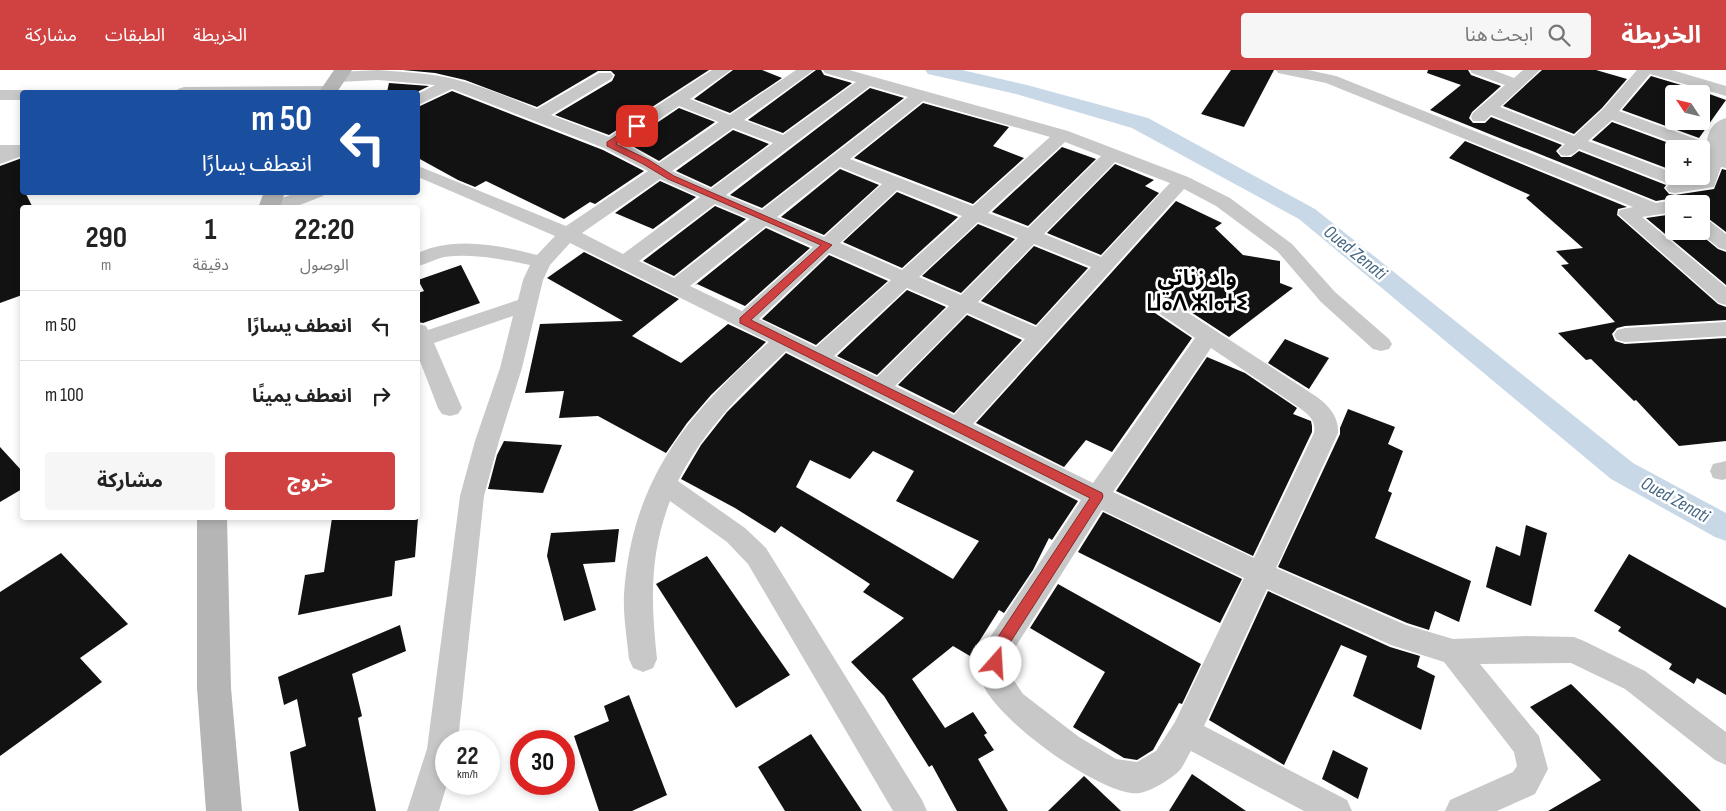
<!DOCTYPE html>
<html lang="ar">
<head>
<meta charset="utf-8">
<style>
  body { margin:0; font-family:"Sofia Sans Condensed","Noto Sans Arabic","Noto Sans Tifinagh",sans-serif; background:#f6f6f6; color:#222; direction:rtl; height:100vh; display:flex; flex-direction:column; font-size:19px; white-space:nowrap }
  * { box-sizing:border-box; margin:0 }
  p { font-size:16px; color:#767676 }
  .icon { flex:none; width:28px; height:28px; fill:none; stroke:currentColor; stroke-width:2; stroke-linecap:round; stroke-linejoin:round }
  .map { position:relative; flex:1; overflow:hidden; direction:ltr }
  .details { position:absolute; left:20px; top:135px; width:400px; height:315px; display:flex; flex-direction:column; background:#fff; border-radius:5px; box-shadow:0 2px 8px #0003; direction:rtl }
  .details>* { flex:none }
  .hud { position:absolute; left:20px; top:20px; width:400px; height:105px; border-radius:5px; box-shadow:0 2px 8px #0003; direction:rtl; background:#1a4fa0; color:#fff; overflow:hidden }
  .needle { width:32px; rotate:305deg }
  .tools { position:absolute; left:1665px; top:15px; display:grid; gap:10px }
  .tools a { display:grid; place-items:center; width:45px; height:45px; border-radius:5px; background:#fff; box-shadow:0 2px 8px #0003; font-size:25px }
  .speed { position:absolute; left:435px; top:660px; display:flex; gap:10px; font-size:25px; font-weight:700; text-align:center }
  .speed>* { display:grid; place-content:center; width:65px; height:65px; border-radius:50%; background:#fff; box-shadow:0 2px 8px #0003; line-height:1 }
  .speed small { font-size:12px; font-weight:400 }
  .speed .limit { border:8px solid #d22; background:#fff; color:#111 }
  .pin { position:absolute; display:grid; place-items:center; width:42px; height:42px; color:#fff; margin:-21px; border-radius:10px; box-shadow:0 2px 8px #0006 }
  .me { position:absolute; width:55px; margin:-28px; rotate:19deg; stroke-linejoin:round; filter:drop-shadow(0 0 4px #0008) }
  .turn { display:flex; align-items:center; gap:18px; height:105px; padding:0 25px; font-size:22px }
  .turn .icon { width:65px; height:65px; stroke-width:2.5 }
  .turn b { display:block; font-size:35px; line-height:42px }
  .eta { display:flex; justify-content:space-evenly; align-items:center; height:85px; text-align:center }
  .eta b { font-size:30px; font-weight:700; line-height:35px }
  .action { display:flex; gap:10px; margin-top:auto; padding:10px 25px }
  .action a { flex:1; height:58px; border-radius:5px; background:#cf4241; color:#fff; font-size:20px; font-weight:700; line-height:58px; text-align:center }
  .action a+a { background:#f6f6f6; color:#222 }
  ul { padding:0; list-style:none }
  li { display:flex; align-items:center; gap:15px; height:70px; padding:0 25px; border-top:1px solid #e0e0e0 }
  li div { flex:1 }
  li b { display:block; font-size:19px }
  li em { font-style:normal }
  header { display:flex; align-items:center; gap:30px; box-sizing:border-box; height:70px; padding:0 25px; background:#cf4241; color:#fff }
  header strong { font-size:24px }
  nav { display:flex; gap:28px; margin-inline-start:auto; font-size:18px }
  .search { width:350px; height:45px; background:#f6f6f6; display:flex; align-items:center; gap:12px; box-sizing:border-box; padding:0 18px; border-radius:5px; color:#767676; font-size:19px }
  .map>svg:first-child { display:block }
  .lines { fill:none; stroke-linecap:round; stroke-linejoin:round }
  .canal { fill:#c8d8e6; fill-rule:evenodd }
  .building { fill:#121212; fill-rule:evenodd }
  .street { fill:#c8c8c8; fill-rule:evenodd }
  .secondary { fill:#b5b5b5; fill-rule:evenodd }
  .route { fill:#cf4241; stroke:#872b2a }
  .labels { text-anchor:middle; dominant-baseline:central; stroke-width:5; stroke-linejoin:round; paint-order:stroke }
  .water-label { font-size:19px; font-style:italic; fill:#446683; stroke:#fff }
  .district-label { font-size:22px; font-weight:bold; fill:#000; stroke:#fff }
</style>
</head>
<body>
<header>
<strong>الخريطة</strong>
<div class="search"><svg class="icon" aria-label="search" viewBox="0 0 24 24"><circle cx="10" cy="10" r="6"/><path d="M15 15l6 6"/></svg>ابحث هنا</div>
<nav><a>الخريطة</a><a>الطبقات</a><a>مشاركة</a></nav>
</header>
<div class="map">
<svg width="1726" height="741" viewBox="0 0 1726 741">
  <rect width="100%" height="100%" fill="#fff"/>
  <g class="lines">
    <!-- canal -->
    <polygon class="canal" points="925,0 962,0 1027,15 1148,48 1315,139 1633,393 1726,443 1726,471 1715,467 1611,409 1299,149 1132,58 1016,24 928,4"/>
  </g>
  <!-- building -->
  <g class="building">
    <polygon points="403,0 709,0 609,65 555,45 612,11 615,5 611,1 598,1 537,37 465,10 435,3"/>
    <polygon points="733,0 762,0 782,8 730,43 694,29"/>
    <polygon points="816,0 821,0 824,5 852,13 783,63 748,50"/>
    <polygon points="1231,0 1274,0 1244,57 1201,44"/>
    <polygon points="1428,0 1468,0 1471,5 1501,16 1472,42 1469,48 1473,53 1485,53 1491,47 1562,75 1556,81 1561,87 1571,87 1579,81 1666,115 1664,118 1669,124 1675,125 1714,119 1722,99 1726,100 1726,162 1709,149 1701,146 1701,134 1684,134 1682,130 1674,128 1656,131 1430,40 1461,15 1427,3"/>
    <polygon points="1542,0 1596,0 1627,9 1602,38 1574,64 1503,36"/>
    <path d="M1651,6L1701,21L1726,30L1699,68L1622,40ZM1674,24H1701V51H1674Z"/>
    <polygon points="389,13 429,16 417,22 387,22"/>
    <polygon points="870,18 904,28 762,138 730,125"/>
    <polygon points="452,21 603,80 644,101 595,134 590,132 564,149 486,111 475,117 458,110 418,88 418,37"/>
    <polygon points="923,33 1009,57 993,76 1024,88 973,134 854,88"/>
    <polygon points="679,38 715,52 659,91 627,73"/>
    <polygon points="1612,52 1685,79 1674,79 1674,101 1592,70"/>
    <polygon points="733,60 769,74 711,117 676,101"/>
    <polygon points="1465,71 1627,137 1618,139 1617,145 1718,234 1726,237 1726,250 1625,256 1617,258 1612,264 1615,271 1625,274 1726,268 1726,371 1679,376 1636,330 1634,331 1591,289 1586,290 1558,263 1615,252 1561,195 1569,194 1556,181 1583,178 1526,128 1530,125 1449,88"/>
    <polygon points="1062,77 1096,89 1028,156 992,142"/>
    <polygon points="22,88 22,122 25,122 33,138 22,138 22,225 0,233 0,96"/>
    <polygon points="1115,94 1154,110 1145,116 1159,123 1101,185 1047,163"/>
    <polygon points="840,99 879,115 824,165 781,147"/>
    <polygon points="660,111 696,127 653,159 615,143"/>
    <polygon points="897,122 958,147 902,198 843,172"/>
    <polygon points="1176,131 1222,153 1215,158 1243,185 1280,191 1280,213 1293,218 1229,267 1171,229 1162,227 1154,230 1151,237 1155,243 1192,268 1112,382 1086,370 1064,397 976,353"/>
    <polygon points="715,136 746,149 674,206 643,191"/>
    <polygon points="1674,144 1674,161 1696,161 1718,179 1726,182 1726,215 1646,148"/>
    <polygon points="978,154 1015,169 961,223 922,206"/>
    <polygon points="766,158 810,178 745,236 697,214 694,216"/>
    <polygon points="1034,176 1088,198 1036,255 981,231"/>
    <polygon points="584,182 679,229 632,266 681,293 728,254 766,272 711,325 687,353 666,383 598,346 559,348 564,321 525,323 540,254 623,251 547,208"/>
    <polygon points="829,185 888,211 816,275 762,249"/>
    <polygon points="461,195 480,233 423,253 418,252 418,223 424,221 418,210"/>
    <polygon points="907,220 946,237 877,305 837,286"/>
    <polygon points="967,245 1022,270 954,343 898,315"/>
    <polygon points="1285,269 1329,288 1309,319 1268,293"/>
    <path d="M786,283L1078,431L1052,470L1049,468L1033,500L1004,543L999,540L970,586L953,576L912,609L945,658L973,642L987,663L984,665L994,680L978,689L1008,741H957L932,695L929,697L884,626L851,592L904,548L863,522L870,514L781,456L775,463L735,438L681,409L701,375L727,342ZM873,381L914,401L896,431L979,471L953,509L796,417L810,390L850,409Z"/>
    <polygon points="1207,287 1245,303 1297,338 1293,344 1311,351 1312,356 1312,362 1253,486 1116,421"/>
    <polygon points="1348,339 1395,357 1388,374 1403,381 1388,421 1392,423 1375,468 1471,511 1459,552 1435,541 1429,560 1407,553 1278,497 1340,364 1340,358"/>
    <polygon points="504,371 562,375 543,423 488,419 497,385"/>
    <polygon points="0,377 22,401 22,419 0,432"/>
    <polygon points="1103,442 1242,509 1220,553 1078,482"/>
    <polygon points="332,448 418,448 415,487 395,491 392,526 298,545 305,505 324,502"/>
    <polygon points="1526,455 1547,463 1531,536 1486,517 1496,476 1520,486"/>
    <polygon points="619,459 615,492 583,494 596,540 564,551 547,486 551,463"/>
    <polygon points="61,483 128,554 80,588 102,612 0,686 0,522"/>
    <polygon points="1629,484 1726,538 1726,625 1697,608 1694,614 1669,599 1672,594 1618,561 1621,557 1594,541"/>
    <polygon points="707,486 790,605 736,638 656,514"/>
    <polygon points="1058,514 1201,594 1182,634 1179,633 1153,680 1137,690 1124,688 1073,657 1105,602 1030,558"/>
    <polygon points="1268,521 1390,577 1420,586 1417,597 1435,606 1421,660 1353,626 1367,586 1341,575 1284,695 1209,650"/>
    <polygon points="400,555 406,581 352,604 362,646 358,648 376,741 299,741 290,682 306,676 297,629 284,635 278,607"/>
    <polygon points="1571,614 1701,741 1548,741 1601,710 1530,637"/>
    <polygon points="629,625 667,725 632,741 599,741 574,666 609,651 604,636"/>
    <polygon points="811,664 862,741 785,741 758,697"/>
    <polygon points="1333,680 1368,698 1358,729 1322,709"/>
    <polygon points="1192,704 1246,741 1169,741"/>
    <polygon points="1084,706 1121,741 1048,741"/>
  </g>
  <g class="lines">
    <!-- street -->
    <g class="street">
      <path d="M378,0C404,2 429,3 454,9C483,16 510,28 537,39L599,3H611L613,6L611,9L551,45L609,67L712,0H731L690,29L730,45L796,0H814L744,50L783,65L856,12L825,3L823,0H849L1068,61L1188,107L1230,128L1292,174L1335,222L1389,269L1392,274L1389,279L1381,281L1373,279L1321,232L1278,182L1216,136L1184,119L973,354L1093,413L1195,268L1156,241L1153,236L1156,231L1163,229L1170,231L1317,327C1329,336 1339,347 1338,363L1276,498L1406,555L1453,569L1526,566L1574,567L1584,571L1645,601L1726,662V695L1715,690L1625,619L1571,593L1480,594L1539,666L1548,699L1535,724L1497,741H1445L1450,730L1513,702L1517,696L1514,682L1444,592L1391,575L1267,519L1204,656L1347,730L1352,741H1304L1191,681C1187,687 1183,698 1177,703C1169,710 1151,721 1140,723C1104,729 983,642 980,605C979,595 983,581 987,572L1081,430L786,281C744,320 704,359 678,411L745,458L766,478L922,730L927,741H893L748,494L727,472L670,431C649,486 651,532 657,589L653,598L643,602L633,598L629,589C627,568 623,546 624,524C632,410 686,345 769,272L570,173L550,195L543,210L522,298L499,371L484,426L458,671H446L447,714L439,741H407L427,679L460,426L475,371L500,298L513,246L434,273L462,338L458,344L450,346L442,344L438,338L418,286V254L426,256L428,260L518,230L523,210L530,195C502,189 472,183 444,187C435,189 427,194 418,196V183C454,166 499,175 537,185L555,166L418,107V96L566,156L648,101L604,78L452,19L418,35V24L435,15L378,10L338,12L332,10L330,7L332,4L338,2ZM870,16L908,27L762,140L726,125ZM923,31L1050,67L973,136L850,89ZM679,36L719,52L659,93L623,73ZM733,58L773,73L711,119L672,101ZM1065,72L1101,86L1028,158L988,143ZM1115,92L1170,113L1101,187L1044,164ZM840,97L882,114L824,167L777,147ZM660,109L700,127L623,184L582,163ZM897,120L962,146L902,200L840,173ZM715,134L750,149L674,208L639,191ZM978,152L1018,168L961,225L919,207ZM766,156L813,177L742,241L690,216ZM1034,174L1091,197L1036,257L978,232ZM829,183L891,210L816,277L759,249ZM907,218L949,236L877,307L834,286ZM967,243L1025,269L954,345L895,316ZM1211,278L1301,339C1310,346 1316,351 1314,363L1254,488L1113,422ZM1102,440L1244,508L1175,652L1156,681L1137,692L1116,689L1079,667L1023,624L1009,603L1011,584Z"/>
      <polygon points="1276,0 1308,0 1336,6 1656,133 1674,130 1681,132 1682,134 1674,134 1674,142 1642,147 1726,217 1726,235 1719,233 1618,144 1620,140 1633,137 1326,13 1278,3"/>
      <path d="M1470,0H1493L1514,8L1523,0H1540L1500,37L1574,66L1603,39L1637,0H1672L1726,16V26L1650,4L1619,41L1707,73C1707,61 1714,51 1726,48V98L1721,97L1714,117L1675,123L1669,122L1666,118L1669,114L1579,79C1573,85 1569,87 1561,85L1558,81L1565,74L1491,45L1485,51H1473L1471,47L1473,43L1505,15L1472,3ZM1612,50L1691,79H1701V83L1707,87L1700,109C1690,110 1683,106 1674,106V103L1588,71Z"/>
      <polygon points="329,16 335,18 336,22 176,22 178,19 184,17"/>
      <polygon points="0,20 22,20 28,22 22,22 22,30 0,30"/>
      <polygon points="0,75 22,75 22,86 0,94"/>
      <polygon points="298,122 325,122 323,126 292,138 265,138 267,134"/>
      <polygon points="1701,148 1708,150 1726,164 1726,180 1719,178 1698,161 1701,161"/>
      <polygon points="1726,252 1726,266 1625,272 1617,270 1614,265 1617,260 1625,258"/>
      <polygon points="1726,391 1726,409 1722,410 1713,408 1710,401 1713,394"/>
    </g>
    <!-- secondary -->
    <g class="secondary">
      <polygon points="334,0 352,0 337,22 319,22"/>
      <polygon points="264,122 285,122 280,138 258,138"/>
      <polygon points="197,448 227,448 231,618 242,741 206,741 197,618"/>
    </g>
  </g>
  <!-- route -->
  <polygon class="route" points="634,55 641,56 616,74 649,90 674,106 832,175 751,250 1102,423 1103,426 1102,429 1004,582 1001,598 996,600 991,598 989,593 992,576 1090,428 740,253 740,248 821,175 668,109 643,94 607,76 607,72"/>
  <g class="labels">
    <!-- water labels -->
    <g class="water-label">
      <text transform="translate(1355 183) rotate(39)">Oued Zenati</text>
      <text transform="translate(1675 430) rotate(29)">Oued Zenati</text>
    </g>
    <!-- district labels -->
    <g class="district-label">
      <text x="1197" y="208">واد زناتي<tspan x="1197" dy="25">ⵡⴰⴷ ⵣⵏⴰⵜⵉ</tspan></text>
    </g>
  </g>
</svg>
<div class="tools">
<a><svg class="needle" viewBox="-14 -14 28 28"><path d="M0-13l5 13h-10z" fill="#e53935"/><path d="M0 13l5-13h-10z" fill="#767676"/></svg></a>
<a>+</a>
<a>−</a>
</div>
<div class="speed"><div>22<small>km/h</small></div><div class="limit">30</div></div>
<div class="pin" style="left:637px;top:56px;background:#d93025"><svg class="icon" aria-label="arrive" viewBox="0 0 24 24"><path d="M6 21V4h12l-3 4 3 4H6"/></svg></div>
<svg class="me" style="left:996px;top:593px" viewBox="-20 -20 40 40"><circle r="19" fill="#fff"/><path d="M0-13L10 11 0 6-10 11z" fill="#cf4241"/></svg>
<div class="hud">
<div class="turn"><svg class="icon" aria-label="left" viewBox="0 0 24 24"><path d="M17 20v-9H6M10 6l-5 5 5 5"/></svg><div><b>50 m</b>انعطف يسارًا</div></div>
</div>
<section class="details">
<div class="eta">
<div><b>22:20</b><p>الوصول</p></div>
<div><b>1</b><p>دقيقة</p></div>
<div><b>290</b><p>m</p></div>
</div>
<ul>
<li><svg class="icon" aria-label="left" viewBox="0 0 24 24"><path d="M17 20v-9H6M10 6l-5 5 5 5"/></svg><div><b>انعطف يسارًا</b></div><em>50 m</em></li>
<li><svg class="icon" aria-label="right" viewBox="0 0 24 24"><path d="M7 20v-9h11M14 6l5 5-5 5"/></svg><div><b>انعطف يمينًا</b></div><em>100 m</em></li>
</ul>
<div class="action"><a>خروج</a><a>مشاركة</a></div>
</section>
</div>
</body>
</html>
